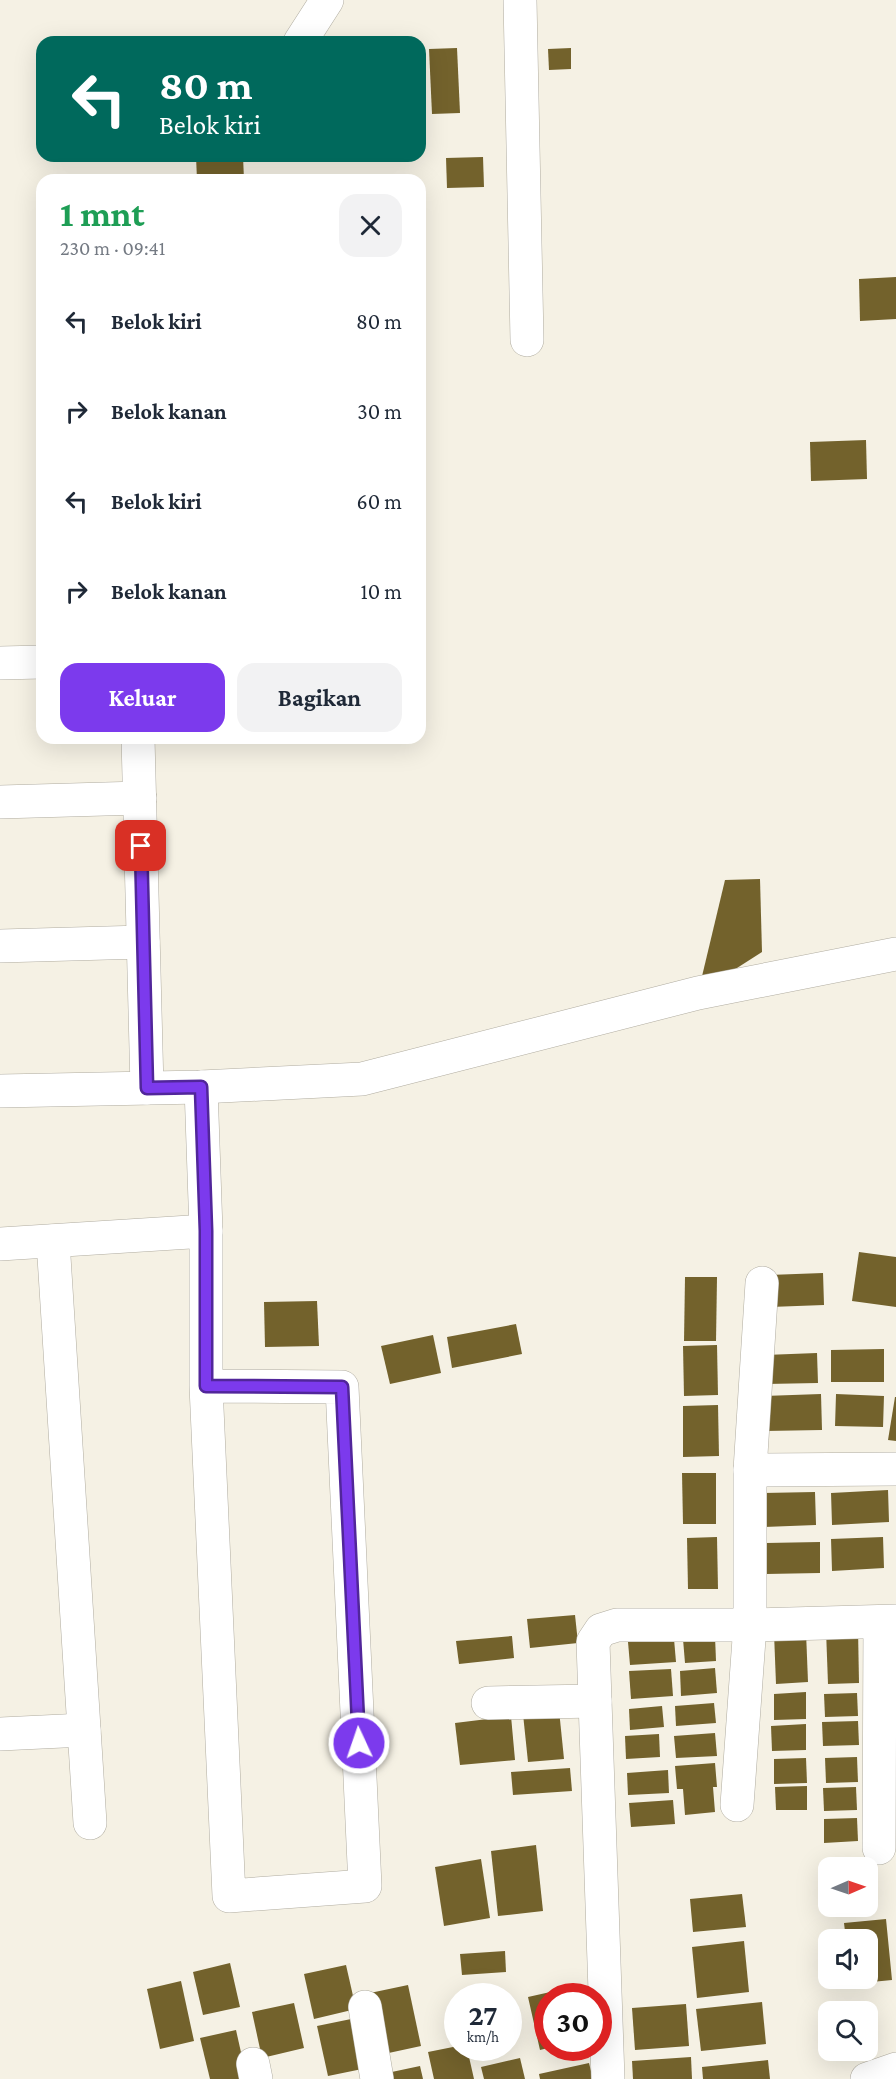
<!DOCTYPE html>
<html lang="id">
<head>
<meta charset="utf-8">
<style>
  body { margin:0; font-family:"Crimson Pro",serif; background:#f2f2f3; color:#1f2937; height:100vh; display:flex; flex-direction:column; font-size:22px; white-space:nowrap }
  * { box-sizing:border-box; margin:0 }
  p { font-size:20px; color:#747a83 }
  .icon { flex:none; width:33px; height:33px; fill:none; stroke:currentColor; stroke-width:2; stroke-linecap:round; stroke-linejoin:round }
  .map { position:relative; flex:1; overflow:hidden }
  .sheet { position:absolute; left:36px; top:174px; width:390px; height:570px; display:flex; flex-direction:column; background:#fff; border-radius:18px; box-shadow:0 6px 24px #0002 }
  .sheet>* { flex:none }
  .banner { position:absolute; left:36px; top:36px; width:390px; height:126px; border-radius:18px; box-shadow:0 6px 24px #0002; background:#00695c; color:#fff; overflow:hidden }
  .needle { width:39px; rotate:88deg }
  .controls { position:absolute; left:818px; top:1857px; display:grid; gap:12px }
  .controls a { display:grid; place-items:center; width:60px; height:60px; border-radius:12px; background:#fff; box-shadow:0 6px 24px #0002; font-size:30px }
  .speed { position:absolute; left:444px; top:1983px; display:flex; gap:12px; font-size:30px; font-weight:700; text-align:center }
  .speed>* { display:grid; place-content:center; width:78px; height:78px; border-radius:50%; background:#fff; box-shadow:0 6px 24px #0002; line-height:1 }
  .speed small { font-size:15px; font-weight:400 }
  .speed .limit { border:9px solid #d22; background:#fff; color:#111 }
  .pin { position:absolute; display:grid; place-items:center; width:51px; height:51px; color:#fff; margin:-26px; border-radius:12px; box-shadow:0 3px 9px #0006 }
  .me { position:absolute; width:66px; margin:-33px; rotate:357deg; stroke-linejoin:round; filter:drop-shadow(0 0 4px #0008) }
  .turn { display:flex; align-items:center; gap:21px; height:126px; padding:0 24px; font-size:27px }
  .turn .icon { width:78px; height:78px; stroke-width:2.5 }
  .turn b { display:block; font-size:42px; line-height:51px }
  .round { display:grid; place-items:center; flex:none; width:63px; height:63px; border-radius:18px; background:#f2f2f3 }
  .summary { display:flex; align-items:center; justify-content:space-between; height:102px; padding:0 24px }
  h1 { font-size:36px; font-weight:700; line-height:45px; color:#1e9e55 }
  .button { display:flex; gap:12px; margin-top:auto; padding:12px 24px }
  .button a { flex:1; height:69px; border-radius:18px; background:#7c3aed; color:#fff; font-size:24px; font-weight:700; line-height:69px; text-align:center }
  .button a+a { background:#f2f2f3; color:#1f2937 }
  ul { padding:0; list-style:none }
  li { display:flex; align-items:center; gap:18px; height:90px; padding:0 24px }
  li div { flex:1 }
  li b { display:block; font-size:22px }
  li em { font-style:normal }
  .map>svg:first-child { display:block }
  .building { fill:#73622c }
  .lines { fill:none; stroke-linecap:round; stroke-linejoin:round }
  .minor-casing { stroke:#b0aca0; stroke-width:34 }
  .minor { stroke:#fff; stroke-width:33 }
  .route-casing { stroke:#51269a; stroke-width:15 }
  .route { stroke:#7c3aed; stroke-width:10 }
</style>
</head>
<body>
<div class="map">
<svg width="896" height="2079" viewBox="0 0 896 2079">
  <rect width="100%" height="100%" fill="#f5f1e4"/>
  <!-- building -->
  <g class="building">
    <polygon points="457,48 460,113 432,114 429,49"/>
    <polygon points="571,48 571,69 549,70 548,49"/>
    <polygon points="196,156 243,156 244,180 197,180"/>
    <polygon points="483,157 484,187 447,188 446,158"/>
    <polygon points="896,277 896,319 860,321 859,279"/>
    <polygon points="866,440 867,479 811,481 810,442"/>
    <polygon points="760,879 762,952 698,993 725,880"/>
    <polygon points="859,1252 896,1257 896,1307 852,1301"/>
    <polygon points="823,1273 824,1305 770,1307 769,1275"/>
    <polygon points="685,1277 717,1277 716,1341 684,1341"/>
    <polygon points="317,1301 319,1346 265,1347 264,1302"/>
    <polygon points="516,1324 522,1354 452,1368 447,1337"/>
    <polygon points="433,1335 441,1373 390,1384 381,1346"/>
    <polygon points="717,1345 718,1395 684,1396 683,1346"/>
    <polygon points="884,1349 884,1382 831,1382 831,1350"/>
    <polygon points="817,1353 818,1383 766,1384 765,1355"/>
    <polygon points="821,1394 822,1430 765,1431 764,1396"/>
    <polygon points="836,1394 884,1396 883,1427 835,1426"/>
    <polygon points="895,1397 896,1397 896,1441 888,1440"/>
    <polygon points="718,1405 719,1456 683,1457 683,1406"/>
    <polygon points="682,1473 716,1473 716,1524 683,1524"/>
    <polygon points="888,1490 889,1522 832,1525 831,1493"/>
    <polygon points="815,1492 816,1525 764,1527 763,1493"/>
    <polygon points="717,1537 718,1589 688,1589 687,1538"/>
    <polygon points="883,1537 884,1568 832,1571 831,1539"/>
    <polygon points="820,1542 820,1573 766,1574 766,1543"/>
    <polygon points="575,1615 578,1643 530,1648 527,1619"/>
    <polygon points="858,1629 859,1683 828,1684 826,1630"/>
    <polygon points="806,1632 808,1682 776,1684 774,1633"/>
    <polygon points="512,1636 514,1658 459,1664 456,1641"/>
    <polygon points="715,1636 716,1661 685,1663 683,1639"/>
    <polygon points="674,1639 676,1662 630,1665 628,1642"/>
    <polygon points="715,1668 717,1693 681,1696 680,1671"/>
    <polygon points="671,1669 673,1696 631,1699 629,1671"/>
    <polygon points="806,1692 806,1719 774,1720 774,1694"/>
    <polygon points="857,1693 858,1716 825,1717 824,1694"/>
    <polygon points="714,1703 716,1723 676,1726 675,1706"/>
    <polygon points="662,1706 664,1727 630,1730 629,1709"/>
    <polygon points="559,1710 564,1759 528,1762 523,1714"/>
    <polygon points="511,1716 515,1760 460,1765 455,1723"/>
    <polygon points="858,1721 859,1745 823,1746 822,1722"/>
    <polygon points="806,1724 806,1750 772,1751 771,1726"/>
    <polygon points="715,1733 717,1756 676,1758 674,1736"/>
    <polygon points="659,1734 660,1757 626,1759 625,1736"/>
    <polygon points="857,1757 858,1782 826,1783 825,1758"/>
    <polygon points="806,1758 807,1783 774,1784 774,1759"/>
    <polygon points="715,1763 717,1787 713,1787 715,1812 685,1815 683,1789 677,1789 675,1766"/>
    <polygon points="570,1768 572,1791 513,1795 511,1772"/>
    <polygon points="668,1770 669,1793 628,1795 627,1773"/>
    <polygon points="807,1786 807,1810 776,1810 775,1787"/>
    <polygon points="856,1787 857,1810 824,1811 823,1788"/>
    <polygon points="673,1800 675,1824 631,1827 629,1803"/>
    <polygon points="857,1818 858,1841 824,1843 824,1819"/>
    <polygon points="536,1845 543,1911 498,1916 491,1851"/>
    <polygon points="481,1859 490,1918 444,1926 435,1867"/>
    <polygon points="742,1894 746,1927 693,1932 690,1899"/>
    <polygon points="886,1919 892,1980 851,1984 850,1978 867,1978 867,1940 846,1940 844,1923"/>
    <polygon points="744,1941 749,1992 697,1998 692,1947"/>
    <polygon points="505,1951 506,1972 462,1975 460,1954"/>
    <polygon points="230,1963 240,2007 203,2015 193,1972"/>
    <polygon points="346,1965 356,2009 314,2019 304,1974"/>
    <polygon points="181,1981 194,2041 160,2049 147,1989"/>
    <polygon points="408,1985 421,2046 384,2054 370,1993"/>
    <polygon points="577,1986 579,1996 548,1996 548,2048 540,2050 528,1997"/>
    <polygon points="762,2002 766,2044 701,2051 696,2009"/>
    <polygon points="294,2003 304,2048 262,2058 252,2012"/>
    <polygon points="686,2004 689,2046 635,2050 632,2008"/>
    <polygon points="356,2018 367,2068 328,2076 317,2026"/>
    <polygon points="236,2030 247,2079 210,2079 200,2038"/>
    <polygon points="458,2046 458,2048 467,2048 474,2079 434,2079 428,2052"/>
    <polygon points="691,2057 692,2079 633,2079 632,2061"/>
    <polygon points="520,2058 525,2079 484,2079 481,2067"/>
    <polygon points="768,2060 770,2079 703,2079 702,2067"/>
    <polygon points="589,2063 593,2079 540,2079 539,2074"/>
    <polygon points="420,2066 423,2079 389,2079 387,2073"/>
  </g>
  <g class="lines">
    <!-- minor casing -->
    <g class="minor-casing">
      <g id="minor">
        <polyline points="520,0 527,340"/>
        <polyline points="300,42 327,0"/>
        <polyline points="0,663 42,662"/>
        <polyline points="138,738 147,1088"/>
        <polyline points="0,802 140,798"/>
        <polyline points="0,946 143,942"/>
        <polyline points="201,1087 206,1231 206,1386 229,1896 365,1886 342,1387 206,1386"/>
        <polyline points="0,1091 201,1087 362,1079 698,993 896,954"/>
        <polyline points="53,1241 90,1823"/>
        <polyline points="0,1244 206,1231"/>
        <polyline points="750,1470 896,1469"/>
        <polyline points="488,1703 595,1701"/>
        <polyline points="0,1734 84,1730"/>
        <polyline points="737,1805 750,1625 750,1470 762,1283"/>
        <polyline points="879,1848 880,1622"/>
        <polyline points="365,2007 377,2079"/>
        <polyline points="253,2064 256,2079"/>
        <polyline points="608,2079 593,1642 601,1630 617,1625 750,1625 896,1621"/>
        <polyline points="867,2079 896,2069"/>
      </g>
    </g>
    <!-- minor -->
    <use href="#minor" class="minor"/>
  </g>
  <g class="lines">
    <!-- route casing -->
    <g class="route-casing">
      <polyline id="route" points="141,846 147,1088 201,1087 206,1231 206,1386 342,1387 359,1743"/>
    </g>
    <!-- route -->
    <use href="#route" class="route"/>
  </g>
</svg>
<div class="controls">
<a><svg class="needle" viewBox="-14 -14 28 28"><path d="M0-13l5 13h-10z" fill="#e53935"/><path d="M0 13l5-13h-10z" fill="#747a83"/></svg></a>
<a><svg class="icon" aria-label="sound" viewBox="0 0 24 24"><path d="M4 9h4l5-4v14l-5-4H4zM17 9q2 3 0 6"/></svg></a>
<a><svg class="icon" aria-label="search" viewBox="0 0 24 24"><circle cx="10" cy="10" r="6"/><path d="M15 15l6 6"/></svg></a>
</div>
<div class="speed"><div>27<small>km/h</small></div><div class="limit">30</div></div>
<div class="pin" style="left:141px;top:846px;background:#d93025"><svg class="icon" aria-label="arrive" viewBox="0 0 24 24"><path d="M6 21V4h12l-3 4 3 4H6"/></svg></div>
<svg class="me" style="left:359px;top:1743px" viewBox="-20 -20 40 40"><circle r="17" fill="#7c3aed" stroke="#fff" stroke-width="3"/><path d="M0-11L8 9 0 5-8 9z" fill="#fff"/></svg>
<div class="banner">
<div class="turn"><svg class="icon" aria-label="left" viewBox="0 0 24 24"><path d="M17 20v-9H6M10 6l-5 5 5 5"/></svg><div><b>80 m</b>Belok kiri</div></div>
</div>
<section class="sheet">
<div class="summary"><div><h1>1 mnt</h1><p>230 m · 09:41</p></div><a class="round"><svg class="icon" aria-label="close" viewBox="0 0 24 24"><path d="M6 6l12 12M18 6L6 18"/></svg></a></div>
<ul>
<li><svg class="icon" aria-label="left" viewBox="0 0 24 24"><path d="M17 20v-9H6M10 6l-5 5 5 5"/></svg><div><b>Belok kiri</b></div><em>80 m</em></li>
<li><svg class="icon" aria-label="right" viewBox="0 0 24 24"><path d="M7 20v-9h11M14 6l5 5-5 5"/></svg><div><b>Belok kanan</b></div><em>30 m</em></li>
<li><svg class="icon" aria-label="left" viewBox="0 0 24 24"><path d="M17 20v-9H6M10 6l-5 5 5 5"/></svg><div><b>Belok kiri</b></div><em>60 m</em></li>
<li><svg class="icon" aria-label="right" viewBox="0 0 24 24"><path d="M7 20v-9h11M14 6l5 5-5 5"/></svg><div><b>Belok kanan</b></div><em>10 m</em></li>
</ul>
<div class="button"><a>Keluar</a><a>Bagikan</a></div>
</section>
</div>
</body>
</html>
